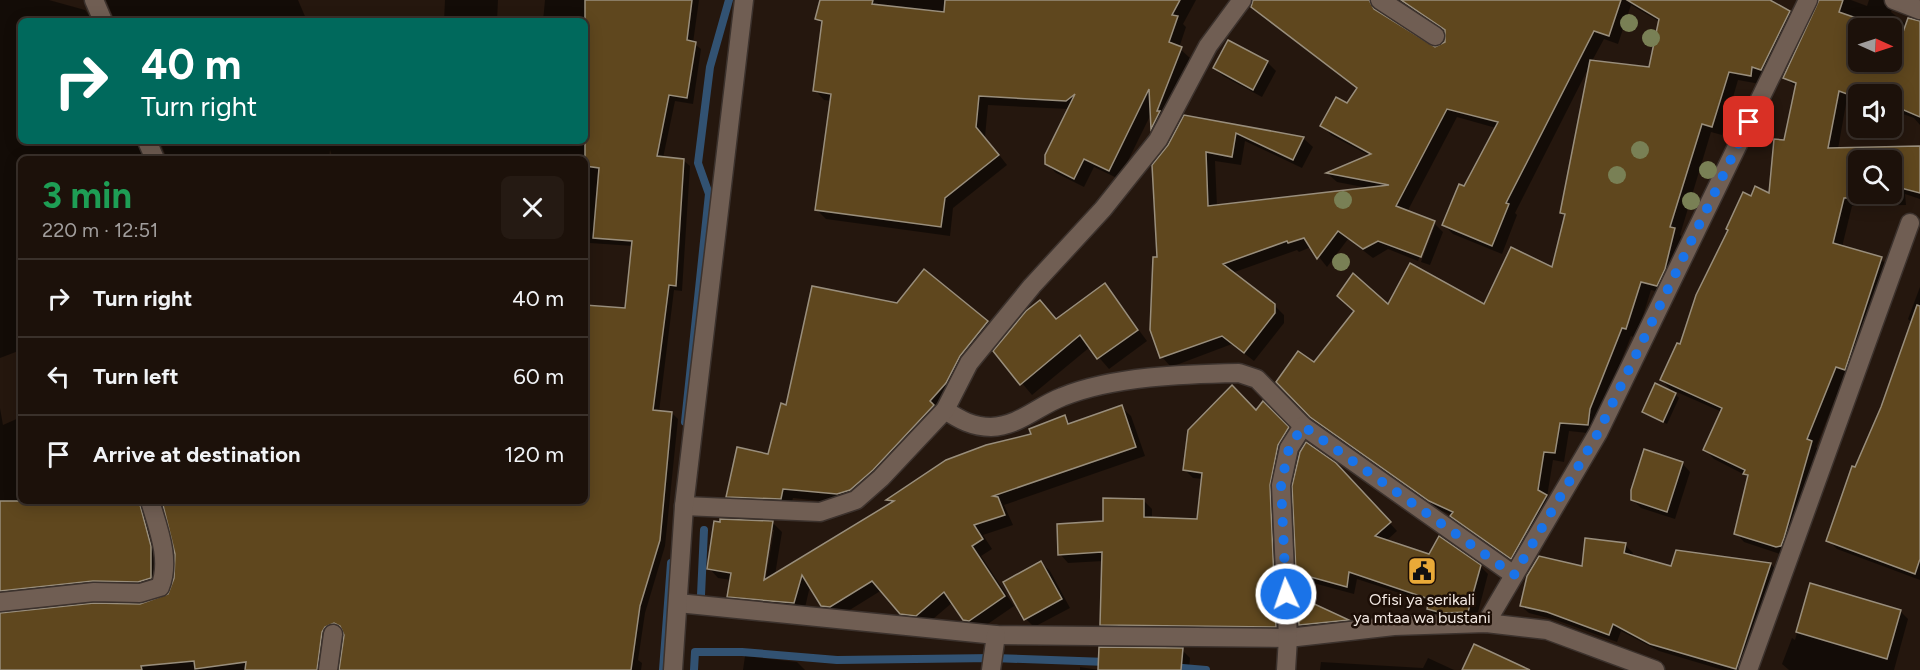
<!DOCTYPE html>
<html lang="en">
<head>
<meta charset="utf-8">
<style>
  body { margin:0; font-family:Figtree,sans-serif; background:#251a13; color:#f1f3f6; height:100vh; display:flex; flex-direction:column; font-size:22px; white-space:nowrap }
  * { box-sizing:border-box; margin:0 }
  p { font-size:20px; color:#a09d9c }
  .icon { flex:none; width:33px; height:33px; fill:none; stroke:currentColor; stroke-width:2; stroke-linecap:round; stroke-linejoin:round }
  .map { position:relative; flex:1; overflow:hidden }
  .details { position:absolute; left:18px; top:156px; width:570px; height:348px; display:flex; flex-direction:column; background:#1c110a; border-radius:9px; box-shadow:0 3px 15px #0003,0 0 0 2px #3a312b }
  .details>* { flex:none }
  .hud { position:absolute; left:18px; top:18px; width:570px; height:126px; border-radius:9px; box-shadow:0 3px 15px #0003,0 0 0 2px #3a312b; background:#00695c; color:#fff; overflow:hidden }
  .needle { width:39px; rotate:93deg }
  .controls { position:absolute; left:1848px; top:18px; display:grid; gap:12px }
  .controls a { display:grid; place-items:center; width:54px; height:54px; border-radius:9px; background:#1c110a; box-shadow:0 3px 15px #0003,0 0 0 2px #3a312b; font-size:30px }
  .pin { position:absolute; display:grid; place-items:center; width:51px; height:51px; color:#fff; margin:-26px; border-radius:12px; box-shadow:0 3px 9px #0006 }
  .me { position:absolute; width:66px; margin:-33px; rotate:357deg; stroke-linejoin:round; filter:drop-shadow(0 0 4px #0008) }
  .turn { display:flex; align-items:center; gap:21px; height:126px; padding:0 24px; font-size:27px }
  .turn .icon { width:78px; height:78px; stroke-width:2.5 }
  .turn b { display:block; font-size:42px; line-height:51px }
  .round { display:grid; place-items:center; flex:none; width:63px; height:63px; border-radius:9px; background:#251a13 }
  .headline { display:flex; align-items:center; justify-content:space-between; height:102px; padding:0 24px }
  h1 { font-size:36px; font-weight:700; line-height:45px; color:#1e9e55 }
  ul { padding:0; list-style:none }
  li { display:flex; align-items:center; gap:18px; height:78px; padding:0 24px; border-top:2px solid #3a312b }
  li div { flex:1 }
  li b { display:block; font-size:22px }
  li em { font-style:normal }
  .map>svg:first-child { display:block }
  .shadow { fill:#0007; fill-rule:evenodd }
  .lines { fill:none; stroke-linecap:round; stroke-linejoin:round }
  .stream { stroke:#325272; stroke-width:8 }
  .building { fill:#5f471e; stroke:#998e7c; stroke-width:1.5; fill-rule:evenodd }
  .street-casing { stroke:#3c322d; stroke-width:21 }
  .street { stroke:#705e53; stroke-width:18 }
  .tree { fill:#798055 }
  .route { stroke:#1a73e8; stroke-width:10; stroke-dasharray:0 18 }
  .labels { text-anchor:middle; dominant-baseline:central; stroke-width:5; stroke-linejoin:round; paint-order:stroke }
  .poi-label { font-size:16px; fill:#f2e8e2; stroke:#1c0e06 }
</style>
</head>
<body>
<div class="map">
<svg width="1920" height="670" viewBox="0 0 1920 670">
  <rect width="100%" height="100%" fill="#25170e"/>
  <!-- shadow -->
  <g class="shadow">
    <polygon points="0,0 49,0 85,10 93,21 21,21 21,141 144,141 142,152 145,159 21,159 21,350 0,358"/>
    <polygon points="106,0 298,0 307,21 115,21"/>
    <polygon points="445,0 498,0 497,21 444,21"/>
    <polygon points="545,0 699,0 693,43 701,49 693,104 675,101 663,158 683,160 690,166 682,291 674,290 659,412 672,413 678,419 665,546 645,613 638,660 642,663 641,670 341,670 345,631 341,628 330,633 325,670 0,670 0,614 140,606 169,596 175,580 176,553 162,501 585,501 585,307 627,310 633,246 590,243 585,264 585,159 333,159 330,150 329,159 167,159 160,141 585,141 585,21 543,21"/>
    <polygon points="822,0 1196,0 1183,24 1186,27 1179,48 1190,58 1161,137 1152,129 1152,112 1119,179 1094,167 1084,187 1056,173 1047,164 1069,109 988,105 985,137 1007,165 953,208 950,236 826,219 816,209 831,101 824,100 815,90 823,25 817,19"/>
    <path d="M1261,0H1383L1379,4L1378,14L1435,49L1445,44V31L1398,0H1767L1789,12L1799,21L1771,79L1761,75L1760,84L1738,80L1722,135L1711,132L1680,235L1684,239L1666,294L1651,290L1636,338L1631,336L1598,419L1597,434L1569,431L1564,462L1553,460L1547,497L1555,506L1520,567L1452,515L1440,510L1321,426L1278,382L1315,364L1388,306L1484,307L1553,269L1566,217L1562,213L1588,69L1515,213L1517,215L1502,254L1453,234L1444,225L1496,128L1457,117L1407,212L1434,223L1443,232L1430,265L1421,262L1435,225H1432L1418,261L1388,249L1373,258L1348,239L1327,267L1311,247L1299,252L1297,250L1232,273L1274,305L1284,315V323L1254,361L1232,344L1171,367L1162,357L1158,258L1169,146L1185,117L1303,138L1313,147L1302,168L1245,141L1241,165L1215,161L1217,207L1368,188L1337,182L1328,174L1370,156L1331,135L1322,125L1348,105L1358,89L1264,18L1255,9ZM1631,5L1660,22L1650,68L1592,61L1604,39L1618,44Z"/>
    <path d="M1821,0H1851L1867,6L1869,0H1896L1891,12L1905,23L1896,47L1920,56V125L1914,118L1892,110V94H1858V103L1847,98L1838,149L1920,147V199L1905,194L1906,205L1852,206L1842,247L1881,259L1890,268L1854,377L1845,374L1816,447L1820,451L1786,556L1744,542L1736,533L1749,477L1714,459L1705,450L1722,412L1670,389L1662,380L1681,346L1751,198L1770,195L1785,142L1796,87L1785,78ZM1858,28H1892V62H1858ZM1858,160H1892V194H1858Z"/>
    <polygon points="344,17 348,21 333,21"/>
    <polygon points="1267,62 1276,71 1262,97 1223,76 1214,68"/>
    <polygon points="924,271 997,332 956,393 848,504 793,498 790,508 737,506 727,496 769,456 788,407 898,304"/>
    <polygon points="1105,285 1147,341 1109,369 1090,347 1032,395 995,351 1040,302 1057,320"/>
    <polygon points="1920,287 1920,580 1837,549 1828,540 1882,408 1912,323 1908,319"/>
    <polygon points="1675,394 1679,398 1667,424 1644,412"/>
    <polygon points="1263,403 1296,437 1286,454 1284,634 1110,633 1101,624 1103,561 1068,563 1060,554 1104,523 1144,501 1152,509 1152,519 1198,521 1203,479 1193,478 1185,470 1257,412"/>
    <path d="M1121,407L1131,416L1145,456L1004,505L1013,525L983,535L992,549L981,556L1014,606L979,630L974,629L964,619L953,602L926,625L911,623L882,590L840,616L832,615L822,605L810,586L804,612L738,606L728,596L731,580L718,578L709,568L773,523L782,532L775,575L892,504L888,500L1033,435L1064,417L1071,424ZM770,530H774L764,588L761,587Z"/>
    <polygon points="0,408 3,425 21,417 21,501 147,501 157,553 156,584 0,600"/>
    <polygon points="1682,463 1690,472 1675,519 1641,508 1632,499"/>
    <polygon points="1344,473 1397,531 1386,541 1429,556 1480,566 1488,574 1476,620 1436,616 1428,609 1430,603 1357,579 1354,594 1306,581 1298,573"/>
    <polygon points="1625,545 1633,553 1632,557 1672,568 1771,564 1778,572 1746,670 1723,670 1659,651 1621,631 1617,642 1556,620 1529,613 1521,606"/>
    <polygon points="1041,563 1050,571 1070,608 1034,627 1026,619"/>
    <polygon points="1811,585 1900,611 1908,619 1894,670 1789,670 1782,664 1792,638 1795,640"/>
    <polygon points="1299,598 1348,621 1355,628 1309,633 1300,624"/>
    <polygon points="1182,650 1190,658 1189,670 1080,670 1080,667 1099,670"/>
    <polygon points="745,656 797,662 805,670 743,670"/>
    <polygon points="1428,658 1454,670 1320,670 1321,662 1423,668"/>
  </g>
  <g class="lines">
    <!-- stream -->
    <g class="stream">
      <polyline points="685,422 709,194 698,163 710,67 729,0"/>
      <polyline points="701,595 704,530"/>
      <polyline points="1171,667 1206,670"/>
      <polyline points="663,670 671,563"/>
      <polyline points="694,670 695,652 742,652 837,660 993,658 1107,662"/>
    </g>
  </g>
  <!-- building -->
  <g class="building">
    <polygon points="585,0 692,0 687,40 696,42 687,98 669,95 657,156 684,159 676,286 669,285 653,410 672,412 660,540 640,606 631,670 339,670 344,635 340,626 334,623 325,627 322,632 317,670 245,670 246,662 195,669 194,661 141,666 142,670 0,670 0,613 94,603 140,604 168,594 174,578 175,554 162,501 585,501 585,305 625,308 632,241 593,238 599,168 585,166"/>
    <polygon points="820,0 873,0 872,4 944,12 945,0 1180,0 1172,15 1178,16 1169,42 1182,47 1157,111 1160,111 1151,129 1149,89 1109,171 1084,159 1074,179 1045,164 1045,155 1075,94 1066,101 979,96 976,127 999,155 945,198 941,227 815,210 831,94 813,91 822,21 815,19"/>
    <polygon points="1253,0 1369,0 1374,9 1435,47 1445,42 1445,30 1401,0 1621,0 1609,36 1594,31 1506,203 1509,204 1492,246 1442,225 1459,184 1464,186 1498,122 1447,109 1396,206 1435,221 1421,257 1378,241 1363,249 1338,231 1317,259 1304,238 1288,243 1287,241 1223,264 1275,304 1275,313 1244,353 1222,336 1160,358 1150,330 1153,257 1157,257 1152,165 1168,145 1184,115 1304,137 1293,160 1236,133 1232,157 1206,152 1208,206 1389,185 1326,173 1371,154 1320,126 1336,97 1347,103 1357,88 1251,7"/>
    <polygon points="1627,0 1770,0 1790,11 1761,70 1752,67 1751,76 1729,72 1712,127 1702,124 1670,227 1675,228 1665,269 1657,286 1641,282 1626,329 1622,328 1590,409 1588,425 1560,423 1555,453 1544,452 1538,490 1547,495 1511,559 1450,516 1453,512 1429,501 1310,417 1276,382 1298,351 1314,362 1354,311 1337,296 1353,273 1388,304 1410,263 1484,304 1511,247 1552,267 1565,214 1560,213 1590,60 1649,67 1659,19"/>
    <path d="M1819,0H1843L1839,12L1885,28H1858V62H1892V31L1902,35L1908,18L1920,21V117L1892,105V94L1858,92V98L1839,91L1828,148L1920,146V193L1897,187L1898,197L1844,198L1833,243L1882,257L1845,370L1836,367L1807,439L1812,441L1784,538L1781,546L1776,547L1734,534L1748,475L1743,474L1745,470L1703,450L1722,408L1660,380L1677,343L1680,344L1696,295L1728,230L1726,229L1743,192L1751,196L1755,186L1769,193L1774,139L1784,140L1796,83L1783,78ZM1858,160H1892V194H1858Z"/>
    <polygon points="1228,40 1268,61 1253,90 1213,68"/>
    <polygon points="924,269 988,321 960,356 946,383 930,401 934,405 873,470 850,490 837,494 783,489 781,499 726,497 737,447 768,454 781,403 786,405 812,286 897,303"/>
    <polygon points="1105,283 1138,330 1097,359 1080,335 1020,385 993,351 1026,311 1040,300 1056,319"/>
    <polygon points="1917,305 1920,306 1920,559 1915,574 1826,541 1852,466 1855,467 1881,407"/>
    <polygon points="1655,383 1676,393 1663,422 1642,412"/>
    <polygon points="1232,385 1256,410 1263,401 1289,427 1278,445 1270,485 1276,627 1100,625 1102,552 1058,555 1057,524 1103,521 1103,498 1144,499 1144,517 1197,519 1202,473 1183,470 1188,430"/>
    <polygon points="1122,405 1136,447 993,496 998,497 1005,515 974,525 983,539 972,546 1005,596 969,621 963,620 944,592 916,616 900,614 872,581 830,607 821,606 802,575 794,603 727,597 731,573 707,569 714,521 720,522 720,519 773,521 764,580 894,501 886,500 946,460 986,445 1031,434 1029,429 1065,415 1068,424"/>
    <polygon points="1306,442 1336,463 1391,522 1375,536 1429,554 1439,536 1481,565 1468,612 1442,613 1427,609 1429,599 1349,572 1347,587 1296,573 1292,486 1300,452"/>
    <polygon points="1644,449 1683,462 1667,512 1631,500 1631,490"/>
    <polygon points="0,501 139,501 151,546 151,578 138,582 93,581 0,591"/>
    <polygon points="1585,538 1626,543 1624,553 1671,566 1676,550 1771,563 1736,669 1650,644 1613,624 1609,635 1547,612 1520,606 1527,576 1539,556 1582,566"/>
    <polygon points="1041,561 1062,599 1024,620 1003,582"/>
    <polygon points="1810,583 1901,610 1887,659 1796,632"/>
    <polygon points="1297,596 1349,620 1299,625"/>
    <polygon points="1474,644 1530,670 1462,670"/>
    <polygon points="1099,647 1183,648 1181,670 1098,670"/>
  </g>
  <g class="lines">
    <!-- street casing -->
    <g class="street-casing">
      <g id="street">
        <polyline points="94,0 103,21"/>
        <polyline points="1380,0 1435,36"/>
        <polyline points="1894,0 1920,10"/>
        <polyline points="147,141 155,159"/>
        <path d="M945,410C960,420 973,427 991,427C1019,426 1038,406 1062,397C1113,376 1185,374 1239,373L1257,379L1303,426L1514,575"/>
        <polyline points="684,506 820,512 856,500 881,478 945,410 969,363 1032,286 1103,209 1158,140 1208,46 1242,0"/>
        <path d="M0,602L94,592L140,593L160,587C171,560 158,528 150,501"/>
        <polyline points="678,603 996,635 1288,638 1394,626 1486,623 1547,630 1655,670"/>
        <polyline points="1486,623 1598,433 1808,0"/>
        <polyline points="328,670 333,634"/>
        <polyline points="673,670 684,506 744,0"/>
        <polyline points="991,670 996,635"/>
        <polyline points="1286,670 1288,638 1281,485 1289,448 1303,426"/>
        <polyline points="1748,670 1910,223"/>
      </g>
    </g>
    <!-- street -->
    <use href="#street" class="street"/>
  </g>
  <!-- trees -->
  <g class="tree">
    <circle cx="1629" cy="23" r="9"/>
    <circle cx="1651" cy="38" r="9"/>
    <circle cx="1640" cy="150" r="9"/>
    <circle cx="1708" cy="170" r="9"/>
    <circle cx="1617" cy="175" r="9"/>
    <circle cx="1343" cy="200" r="9"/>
    <circle cx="1691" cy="201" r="9"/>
    <circle cx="1341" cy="262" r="9"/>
  </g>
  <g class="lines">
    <!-- route -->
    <polyline class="route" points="1286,594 1281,485 1289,448 1303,426 1514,575 1598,433 1749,122"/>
  </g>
  <!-- icons -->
  <defs>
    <g id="civic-square" transform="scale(1.5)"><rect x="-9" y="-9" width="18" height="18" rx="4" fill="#eaaa38" stroke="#1c0e06"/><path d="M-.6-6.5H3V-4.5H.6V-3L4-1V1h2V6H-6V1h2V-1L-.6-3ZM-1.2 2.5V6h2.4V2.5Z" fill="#111"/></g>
  </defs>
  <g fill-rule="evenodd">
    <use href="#civic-square" x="1422" y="571"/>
  </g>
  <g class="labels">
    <!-- poi labels -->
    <g class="poi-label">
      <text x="1422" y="599">Ofisi ya serikali<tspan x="1422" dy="18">ya mtaa wa bustani</tspan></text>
    </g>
  </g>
</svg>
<div class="controls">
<a><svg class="needle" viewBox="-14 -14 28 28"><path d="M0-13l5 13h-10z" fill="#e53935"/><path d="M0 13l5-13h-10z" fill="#a09d9c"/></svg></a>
<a><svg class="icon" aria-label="sound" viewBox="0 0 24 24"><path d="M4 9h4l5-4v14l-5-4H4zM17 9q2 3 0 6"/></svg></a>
<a><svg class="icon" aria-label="search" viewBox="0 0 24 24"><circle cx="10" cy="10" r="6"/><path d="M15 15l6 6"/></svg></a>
</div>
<div class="pin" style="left:1749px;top:122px;background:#d93025"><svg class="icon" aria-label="arrive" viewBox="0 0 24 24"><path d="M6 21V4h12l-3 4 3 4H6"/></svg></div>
<svg class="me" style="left:1286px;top:594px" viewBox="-20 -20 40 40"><circle r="17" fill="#1a73e8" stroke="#fff" stroke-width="3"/><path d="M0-11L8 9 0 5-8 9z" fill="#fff"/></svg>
<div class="hud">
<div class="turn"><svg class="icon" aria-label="right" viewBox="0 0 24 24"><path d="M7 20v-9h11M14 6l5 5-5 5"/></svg><div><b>40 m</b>Turn right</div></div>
</div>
<section class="details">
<div class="headline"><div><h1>3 min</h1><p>220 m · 12:51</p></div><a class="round"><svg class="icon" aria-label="close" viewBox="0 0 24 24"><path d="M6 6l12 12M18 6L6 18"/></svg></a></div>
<ul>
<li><svg class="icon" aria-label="right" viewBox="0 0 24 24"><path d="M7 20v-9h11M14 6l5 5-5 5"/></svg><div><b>Turn right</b></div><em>40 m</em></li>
<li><svg class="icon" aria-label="left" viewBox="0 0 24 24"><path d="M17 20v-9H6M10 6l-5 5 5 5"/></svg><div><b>Turn left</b></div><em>60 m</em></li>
<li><svg class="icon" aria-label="arrive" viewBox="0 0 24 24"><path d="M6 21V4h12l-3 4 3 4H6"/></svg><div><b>Arrive at destination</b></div><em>120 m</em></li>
</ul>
</section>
</div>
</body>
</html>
